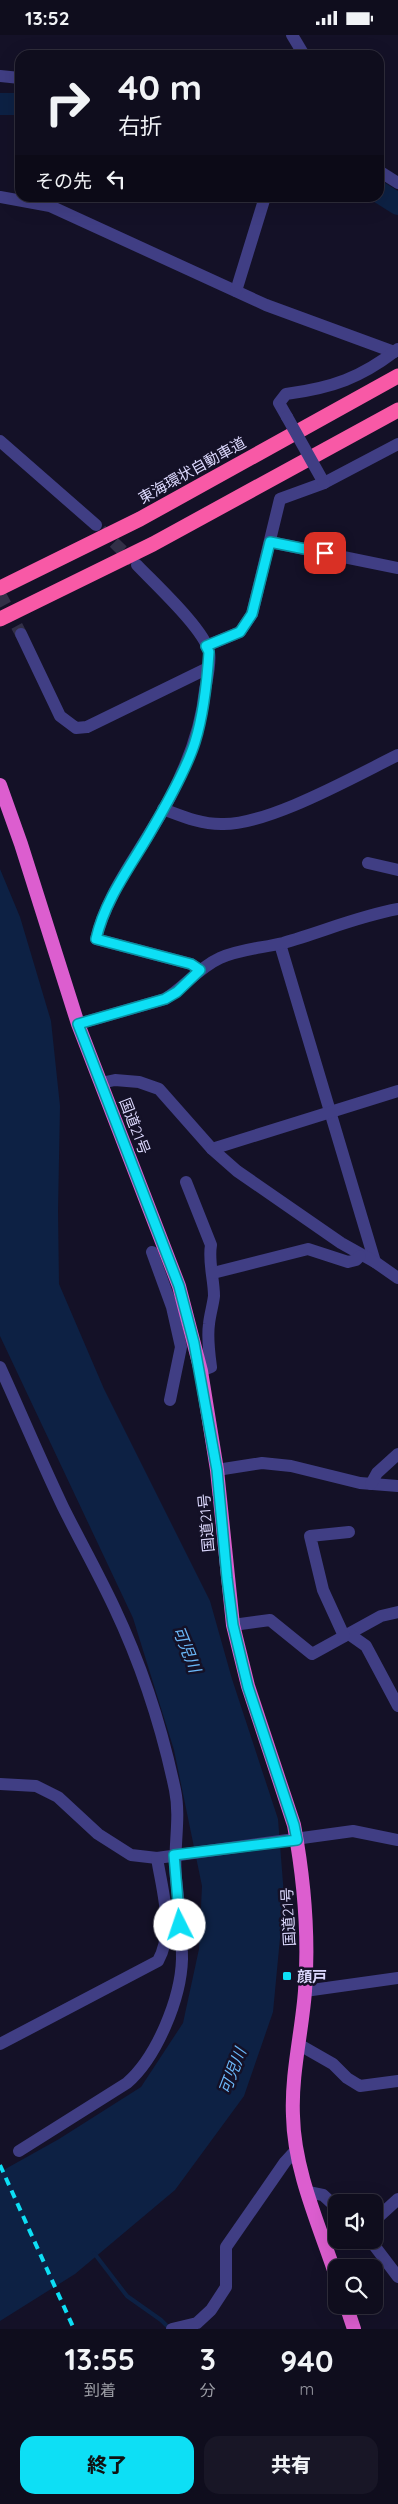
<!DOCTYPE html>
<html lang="ja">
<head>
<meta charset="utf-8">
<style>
  body { margin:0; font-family:Quicksand,"Noto Sans JP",sans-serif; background:#181626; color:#f1f3f6; height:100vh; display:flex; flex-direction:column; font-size:19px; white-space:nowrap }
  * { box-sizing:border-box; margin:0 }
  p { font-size:16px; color:#9b9ca4 }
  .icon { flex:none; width:28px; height:28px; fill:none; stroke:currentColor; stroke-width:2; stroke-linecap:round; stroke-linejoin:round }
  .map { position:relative; height:2294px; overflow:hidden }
  .sheet { display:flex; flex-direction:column; background:#0f0d1d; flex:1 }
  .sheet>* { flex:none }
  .top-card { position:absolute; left:15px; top:15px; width:369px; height:152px; border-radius:15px; box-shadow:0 5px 20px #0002,0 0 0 1px #2f2d3b; background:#0f0d1d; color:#f1f3f6; overflow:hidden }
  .buttons { position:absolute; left:328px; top:2159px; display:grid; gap:10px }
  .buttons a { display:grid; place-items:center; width:55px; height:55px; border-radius:10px; background:#0f0d1d; box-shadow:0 5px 20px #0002,0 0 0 1px #2f2d3b; font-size:25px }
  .pin { position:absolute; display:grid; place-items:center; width:42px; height:42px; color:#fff; margin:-21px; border-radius:10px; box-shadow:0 2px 8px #0006 }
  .me { position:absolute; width:55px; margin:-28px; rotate:356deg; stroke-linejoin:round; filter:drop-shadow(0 0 4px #0008) }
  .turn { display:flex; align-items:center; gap:18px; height:105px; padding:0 20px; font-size:22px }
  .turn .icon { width:65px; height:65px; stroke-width:2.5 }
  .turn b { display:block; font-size:35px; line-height:42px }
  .then { display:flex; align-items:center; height:48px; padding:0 20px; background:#0003; gap:10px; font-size:19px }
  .eta { display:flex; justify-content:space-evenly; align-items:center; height:85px; text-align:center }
  .eta b { font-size:30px; font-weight:800; line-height:35px }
  .button { display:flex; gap:10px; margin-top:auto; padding:10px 20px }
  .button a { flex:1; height:58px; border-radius:15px; background:#0ddff5; color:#111; font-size:20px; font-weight:800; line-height:58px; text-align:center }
  .button a+a { background:#181626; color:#f1f3f6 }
  .status { display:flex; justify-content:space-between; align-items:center; height:35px; padding:0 25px; background:#0f0d1d; direction:ltr }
  .status svg { height:14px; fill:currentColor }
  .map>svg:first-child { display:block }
  .water { fill:#0d2144 }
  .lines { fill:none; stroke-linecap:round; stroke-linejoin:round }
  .stream { stroke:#0d2144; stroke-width:4 }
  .river { stroke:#0d2144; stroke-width:22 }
  .minor-tunnel { stroke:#322f47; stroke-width:12; stroke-dasharray:12 6; stroke-linecap:butt }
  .minor { stroke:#403e84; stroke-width:12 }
  .tertiary { stroke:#403e84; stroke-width:12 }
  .trunk { stroke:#dc5ecf; stroke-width:14 }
  .motorway { stroke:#f859a6; stroke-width:15 }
  .rail { stroke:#0ddff5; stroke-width:4; stroke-dasharray:8 6; stroke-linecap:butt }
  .minor-bridge { stroke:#403e84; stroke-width:12 }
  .route-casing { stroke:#08919f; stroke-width:12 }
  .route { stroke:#0ddff5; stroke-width:9 }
  .poi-dot { fill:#0ddff5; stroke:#141127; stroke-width:2 }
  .labels { text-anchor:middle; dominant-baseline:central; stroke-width:5; stroke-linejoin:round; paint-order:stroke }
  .street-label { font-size:15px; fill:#dcd8fd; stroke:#141127 }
  .poi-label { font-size:15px; font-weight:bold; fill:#dcd8fd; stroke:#141127; text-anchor:start }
  .water-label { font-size:16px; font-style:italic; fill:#6bb8f9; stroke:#141127 }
</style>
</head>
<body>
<div class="status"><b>13:52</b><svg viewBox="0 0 49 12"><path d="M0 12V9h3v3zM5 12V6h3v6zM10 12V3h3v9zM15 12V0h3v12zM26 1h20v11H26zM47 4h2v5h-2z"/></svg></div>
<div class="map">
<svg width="398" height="2294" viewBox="0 0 398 2294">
  <rect width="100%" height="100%" fill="#141127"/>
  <!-- water -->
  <polygon class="water" points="0,834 20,882 51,986 60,1071 58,1176 59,1249 104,1354 210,1566 232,1644 278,1784 284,1861 273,1977 244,2061 175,2155 75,2239 0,2286 0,2137 59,2104 141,2052 183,1988 199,1914 202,1851 174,1715 133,1583 0,1301"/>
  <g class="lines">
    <!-- stream -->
    <polyline class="stream" points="94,2218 127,2261 161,2285 170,2294"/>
    <!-- river -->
    <g class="river">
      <polyline points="0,69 20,69"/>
      <polyline points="379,157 398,169"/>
    </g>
    <!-- minor-tunnel -->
    <g class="minor-tunnel">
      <polyline points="101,495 133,526"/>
      <polyline points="0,559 21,599"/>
    </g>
    <!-- minor -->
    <g class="minor">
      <polyline points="292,0 304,20"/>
      <polyline points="0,41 20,43"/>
      <polyline points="379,136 398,148"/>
      <polyline points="0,162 50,171 266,270 394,317"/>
      <polyline points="236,256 265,162"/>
      <path d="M287,382L279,368L286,359C332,353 361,343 398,314"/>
      <polyline points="0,406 96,490"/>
      <polyline points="270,507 398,533"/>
      <path d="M137,530C154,548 205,595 209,617C211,628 207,644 205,655C200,706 176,756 149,799C129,832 105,865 96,904L191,929L200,935"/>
      <polyline points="21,599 60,681 76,693 87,692 208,633"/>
      <polyline points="206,611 240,597 252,579 280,464 324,448 398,409"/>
      <path d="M163,774C182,781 200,789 221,789C267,791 355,741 398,720"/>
      <polyline points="368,828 398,835"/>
      <polyline points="280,909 375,1227"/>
      <polyline points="101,1048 115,1045 139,1047 159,1054 212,1114 237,1136 341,1208 375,1227 398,1243"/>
      <polyline points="212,1114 398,1056"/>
      <path d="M186,1147L211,1210C208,1227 214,1244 214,1261C213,1270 210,1279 209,1289C207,1303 209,1317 211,1332L201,1336"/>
      <polyline points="152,1217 172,1272 181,1312 170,1365"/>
      <polyline points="213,1238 308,1214 348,1227 356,1225 360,1221"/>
      <path d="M0,1332C21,1378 41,1426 63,1472C80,1506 98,1538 114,1572C141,1629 162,1693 175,1755C181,1784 173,1813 176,1843C179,1869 182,1897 182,1924C181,1963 157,2022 127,2048L19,2116"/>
      <polyline points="217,1435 262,1428 291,1431 360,1448 398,1451"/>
      <polyline points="371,1449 377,1438 398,1419"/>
      <polyline points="233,1590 270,1585 312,1619 381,1581 398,1577"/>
      <polyline points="349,1599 366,1611 398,1671"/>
      <polyline points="344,1601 323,1555 310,1501 349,1497"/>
      <polyline points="0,1749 36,1751 58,1762 98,1799 131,1820 157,1823 353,1796 398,1805"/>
      <polyline points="305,1956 398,1943"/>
      <path d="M0,2009L158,1926C175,1896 162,1855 157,1823"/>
      <polyline points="298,2009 333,2029 347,2043 360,2051 398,2046"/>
      <polyline points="308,2157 323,2160 336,2172"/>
      <polyline points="374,2186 398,2164"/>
      <polyline points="370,2205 398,2242"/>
      <polyline points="172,2294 197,2288 211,2275 226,2252 226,2212 285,2127 296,2115"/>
    </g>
    <!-- tertiary -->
    <path class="tertiary" d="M78,989L165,964C185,952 198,933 220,923C240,914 262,913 283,908C322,897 359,881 398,874"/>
    <!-- trunk -->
    <g class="trunk">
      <path d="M0,750L21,809L78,989L179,1251L201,1336L217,1435L233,1590L248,1651L294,1790C304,1844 309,1901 305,1956C302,1997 291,2039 293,2081C294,2135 319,2190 336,2241"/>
      <polyline points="346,2270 354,2294"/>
    </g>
    <!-- motorway -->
    <g class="motorway">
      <polyline points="0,553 140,484 398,341"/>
      <polyline points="0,584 153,509 398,375"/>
    </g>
    <!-- rail -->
    <polyline class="rail" points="0,2130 74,2294"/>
    <!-- minor-bridge -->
    <polyline class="minor-bridge" points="287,382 324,448"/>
  </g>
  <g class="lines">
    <!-- route casing -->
    <g class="route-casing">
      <path id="route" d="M180,1890L174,1820L297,1805L294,1790L248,1652L233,1590L227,1543L217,1435L194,1308L179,1251L78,989L165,964L177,957L200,935L191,929L96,904C105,864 131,831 151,796C165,772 187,733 195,707C204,678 207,648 209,617L206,611L240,597L252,579L270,507L325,518"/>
    </g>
    <!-- route -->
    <use href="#route" class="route"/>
  </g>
  <!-- markers -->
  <rect class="poi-dot" x="282" y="1936" width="10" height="10" rx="2.5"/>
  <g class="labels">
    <!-- street labels -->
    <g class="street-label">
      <text transform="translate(192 435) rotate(-29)">東海環状自動車道</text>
      <text transform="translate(135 1091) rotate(69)">国道21号</text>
      <text transform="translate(206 1488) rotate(-95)">国道21号</text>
      <text transform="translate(288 1882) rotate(-93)">国道21号</text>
    </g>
    <!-- poi labels -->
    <g class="poi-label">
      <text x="297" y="1941">顔戸</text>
    </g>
    <!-- water labels -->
    <g class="water-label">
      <text transform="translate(187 1614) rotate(68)">可児川</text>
      <text transform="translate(232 2036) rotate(-69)">可児川</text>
    </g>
  </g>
</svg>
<div class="buttons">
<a><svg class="icon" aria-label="sound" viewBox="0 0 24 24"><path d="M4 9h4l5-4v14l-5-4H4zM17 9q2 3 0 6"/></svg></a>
<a><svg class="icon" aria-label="search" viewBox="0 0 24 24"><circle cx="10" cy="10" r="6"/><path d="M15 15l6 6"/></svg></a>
</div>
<div class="pin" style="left:325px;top:518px;background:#d93025"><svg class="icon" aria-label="arrive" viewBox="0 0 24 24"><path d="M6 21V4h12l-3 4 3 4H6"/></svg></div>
<svg class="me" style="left:180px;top:1890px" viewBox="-20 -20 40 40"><circle r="19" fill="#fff"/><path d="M0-13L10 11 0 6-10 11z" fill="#0ddff5"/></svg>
<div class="top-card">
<div class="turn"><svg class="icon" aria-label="right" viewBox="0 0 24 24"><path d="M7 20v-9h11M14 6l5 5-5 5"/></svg><div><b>40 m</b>右折</div></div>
<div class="then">その先<svg class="icon" aria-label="left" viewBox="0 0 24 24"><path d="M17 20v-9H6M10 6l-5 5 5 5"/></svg></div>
</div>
</div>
<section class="sheet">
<div class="eta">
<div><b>13:55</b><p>到着</p></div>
<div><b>3</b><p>分</p></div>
<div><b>940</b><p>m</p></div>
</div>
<div class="button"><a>終了</a><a>共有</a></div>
</section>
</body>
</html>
